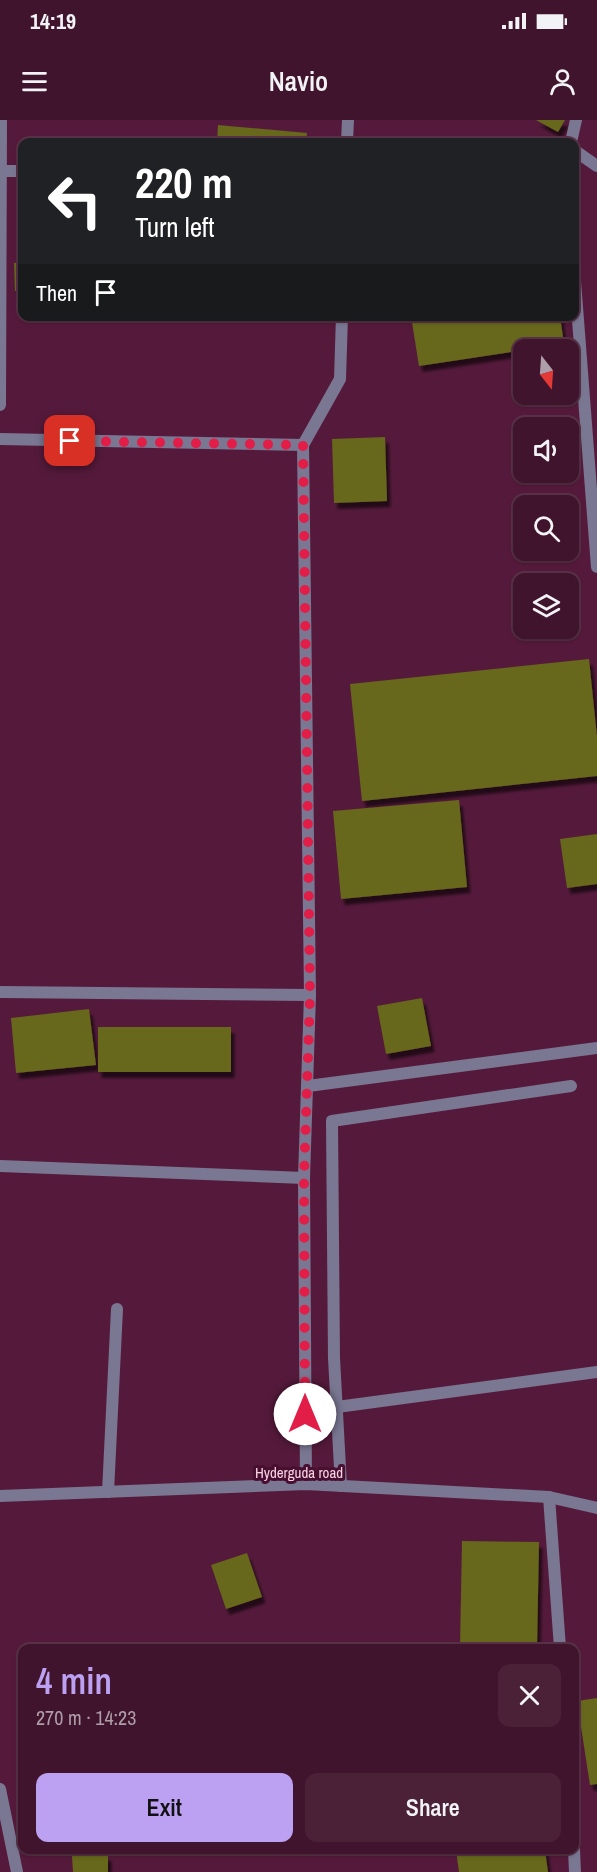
<!DOCTYPE html>
<html lang="en">
<head>
<meta charset="utf-8">
<style>
  body { margin:0; font-family:"Archivo Narrow",sans-serif; background:#4b2138; color:#f1f3f6; height:100vh; display:flex; flex-direction:column; font-size:22px; white-space:nowrap }
  * { box-sizing:border-box; margin:0 }
  p { font-size:20px; color:#ae9ea9 }
  .icon { flex:none; width:33px; height:33px; fill:none; stroke:currentColor; stroke-width:2; stroke-linecap:round; stroke-linejoin:round }
  .map { position:relative; flex:1; overflow:hidden }
  .side { position:absolute; left:18px; top:1524px; width:561px; height:210px; display:flex; flex-direction:column; background:#40142c; border-radius:12px; box-shadow:0 2px 4px #0004,0 0 0 2px #593348 }
  .side>* { flex:none }
  .top-card { position:absolute; left:18px; top:18px; width:561px; height:183px; border-radius:12px; box-shadow:0 2px 4px #0004,0 0 0 2px #593348; background:#202124; color:#fff; overflow:hidden }
  .needle { width:39px; rotate:163deg }
  .tools { position:absolute; left:513px; top:219px; display:grid; gap:12px }
  .tools a { display:grid; place-items:center; width:66px; height:66px; border-radius:12px; background:#40142c; box-shadow:0 2px 4px #0004,0 0 0 2px #593348; font-size:30px }
  .pin { position:absolute; display:grid; place-items:center; width:51px; height:51px; color:#fff; margin:-26px; border-radius:12px; box-shadow:0 3px 9px #0006 }
  .me { position:absolute; width:66px; margin:-33px; rotate:0deg; stroke-linejoin:round; filter:drop-shadow(0 0 4px #0008) }
  .turn { display:flex; align-items:center; gap:21px; height:126px; padding:0 18px; font-size:27px }
  .turn .icon { width:78px; height:78px; stroke-width:2.5 }
  .turn b { display:block; font-size:42px; line-height:51px }
  .then { display:flex; align-items:center; height:57px; padding:0 18px; background:#0003; gap:12px; font-size:22px }
  .round { display:grid; place-items:center; flex:none; width:63px; height:63px; border-radius:12px; background:#4b2138 }
  .overview { display:flex; align-items:center; justify-content:space-between; height:102px; padding:0 18px }
  h1 { font-size:36px; font-weight:600; line-height:45px; color:#bca0f2 }
  .cta { display:flex; gap:12px; margin-top:auto; padding:12px 18px }
  .cta a { flex:1; height:69px; border-radius:12px; background:#bca0f2; color:#111; font-size:24px; font-weight:600; line-height:69px; text-align:center }
  .cta a+a { background:#4b2138; color:#f1f3f6 }
  .status { display:flex; justify-content:space-between; align-items:center; height:42px; padding:0 30px; background:#40142c; direction:ltr }
  .status svg { height:16px; fill:currentColor }
  header { display:flex; justify-content:space-between; align-items:center; height:78px; padding:0 18px; background:#40142c; font-size:27px; font-weight:600 }
  .map>svg:first-child { display:block }
  .building { fill:#67671b; filter:url(#shadow) }
  .lines { fill:none; stroke-linecap:round; stroke-linejoin:round }
  .service { stroke:#7a7793; stroke-width:12 }
  .minor { stroke:#7a7793; stroke-width:12 }
  .tertiary { stroke:#7a7793; stroke-width:12 }
  .route { stroke:#e11d48; stroke-width:10; stroke-dasharray:0 18 }
  .labels { text-anchor:middle; dominant-baseline:central; stroke-width:6; stroke-linejoin:round; paint-order:stroke }
  .street-label { font-size:15px; fill:#f8d3e4; stroke:#490f31 }
</style>
</head>
<body>
<div class="status"><b>14:19</b><svg viewBox="0 0 49 12"><path d="M0 12V9h3v3zM5 12V6h3v6zM10 12V3h3v9zM15 12V0h3v12zM26 1h20v11H26zM47 4h2v5h-2z"/></svg></div>
<header><svg class="icon" aria-label="menu" viewBox="0 0 24 24"><path d="M4 6h16M4 12h16M4 18h16"/></svg>Navio<svg class="icon" aria-label="person" viewBox="0 0 24 24"><circle cx="12" cy="8" r="4"/><path d="M4 21q1-7 8-7t8 7"/></svg></header>
<div class="map">
<svg width="597" height="1752" viewBox="0 0 597 1752">
  <defs>
    <filter id="shadow"><feDropShadow dx="3.5" dy="6" stdDeviation="1.5" flood-color="#0009"/></filter>
  </defs>
  <rect width="100%" height="100%" fill="#551a3b"/>
  <!-- building -->
  <g class="building">
    <polygon points="536,0 565,0 558,12"/>
    <polygon points="218,5 307,13 306,22 217,22"/>
    <polygon points="22,142 22,171 15,171 14,143"/>
    <polygon points="411,196 560,196 564,224 419,246"/>
    <polygon points="385,317 387,381 334,383 332,319"/>
    <polygon points="589,539 597,617 597,656 362,681 350,564"/>
    <polygon points="459,680 467,767 341,779 333,691"/>
    <polygon points="597,714 597,764 567,768 560,719"/>
    <polygon points="422,878 431,926 386,934 377,886"/>
    <polygon points="89,889 96,945 16,953 11,898"/>
    <rect x="98" y="907" width="133" height="45"/>
    <polygon points="462,1421 539,1422 537,1528 460,1528"/>
    <polygon points="247,1433 262,1477 226,1489 211,1445"/>
    <polygon points="597,1578 597,1664 590,1665 577,1581"/>
    <polygon points="456,1730 545,1730 548,1752 459,1752"/>
    <polygon points="108,1735 108,1752 73,1752 72,1736"/>
  </g>
  <g class="lines">
    <!-- service -->
    <g class="service">
      <polyline points="571,22 576,0"/>
      <polyline points="574,30 597,46"/>
      <polyline points="337,1287 597,1252"/>
      <polyline points="341,1366 334,1238 332,1001 571,966"/>
      <polyline points="108,1372 117,1189"/>
    </g>
    <!-- minor -->
    <g class="minor">
      <polyline points="347,22 348,0"/>
      <polyline points="0,51 22,51"/>
      <polyline points="574,148 597,447"/>
      <polyline points="0,285 1,0"/>
      <polyline points="0,319 303,325 340,259 342,196"/>
      <polyline points="303,325 310,875 304,1058 306,1364"/>
      <polyline points="0,872 310,875"/>
      <polyline points="308,966 597,928"/>
      <polyline points="0,1046 304,1058"/>
      <polyline points="549,1377 560,1528"/>
      <polyline points="0,1669 17,1752"/>
      <polyline points="574,1730 575,1752"/>
    </g>
    <!-- tertiary -->
    <polyline class="tertiary" points="0,1376 306,1364 549,1377 597,1388"/>
  </g>
  <g class="lines">
    <!-- route -->
    <polyline class="route" points="70,321 303,325 310,875 304,1058 305,1294"/>
  </g>
  <g class="labels">
    <!-- street labels -->
    <g class="street-label">
      <text x="299" y="1352">Hyderguda road</text>
    </g>
  </g>
</svg>
<div class="tools">
<a><svg class="needle" viewBox="-14 -14 28 28"><path d="M0-13l5 13h-10z" fill="#e53935"/><path d="M0 13l5-13h-10z" fill="#ae9ea9"/></svg></a>
<a><svg class="icon" aria-label="sound" viewBox="0 0 24 24"><path d="M4 9h4l5-4v14l-5-4H4zM17 9q2 3 0 6"/></svg></a>
<a><svg class="icon" aria-label="search" viewBox="0 0 24 24"><circle cx="10" cy="10" r="6"/><path d="M15 15l6 6"/></svg></a>
<a><svg class="icon" aria-label="layers" viewBox="0 0 24 24"><path d="M12 4l9 5-9 5-9-5zM3 14l9 5 9-5"/></svg></a>
</div>
<div class="pin" style="left:70px;top:321px;background:#d93025"><svg class="icon" aria-label="arrive" viewBox="0 0 24 24"><path d="M6 21V4h12l-3 4 3 4H6"/></svg></div>
<svg class="me" style="left:305px;top:1294px" viewBox="-20 -20 40 40"><circle r="19" fill="#fff"/><path d="M0-13L10 11 0 6-10 11z" fill="#e11d48"/></svg>
<div class="top-card">
<div class="turn"><svg class="icon" aria-label="left" viewBox="0 0 24 24"><path d="M17 20v-9H6M10 6l-5 5 5 5"/></svg><div><b>220 m</b>Turn left</div></div>
<div class="then">Then<svg class="icon" aria-label="arrive" viewBox="0 0 24 24"><path d="M6 21V4h12l-3 4 3 4H6"/></svg></div>
</div>
<section class="side">
<div class="overview"><div><h1>4 min</h1><p>270 m · 14:23</p></div><a class="round"><svg class="icon" aria-label="close" viewBox="0 0 24 24"><path d="M6 6l12 12M18 6L6 18"/></svg></a></div>
<div class="cta"><a>Exit</a><a>Share</a></div>
</section>
</div>
</body>
</html>
